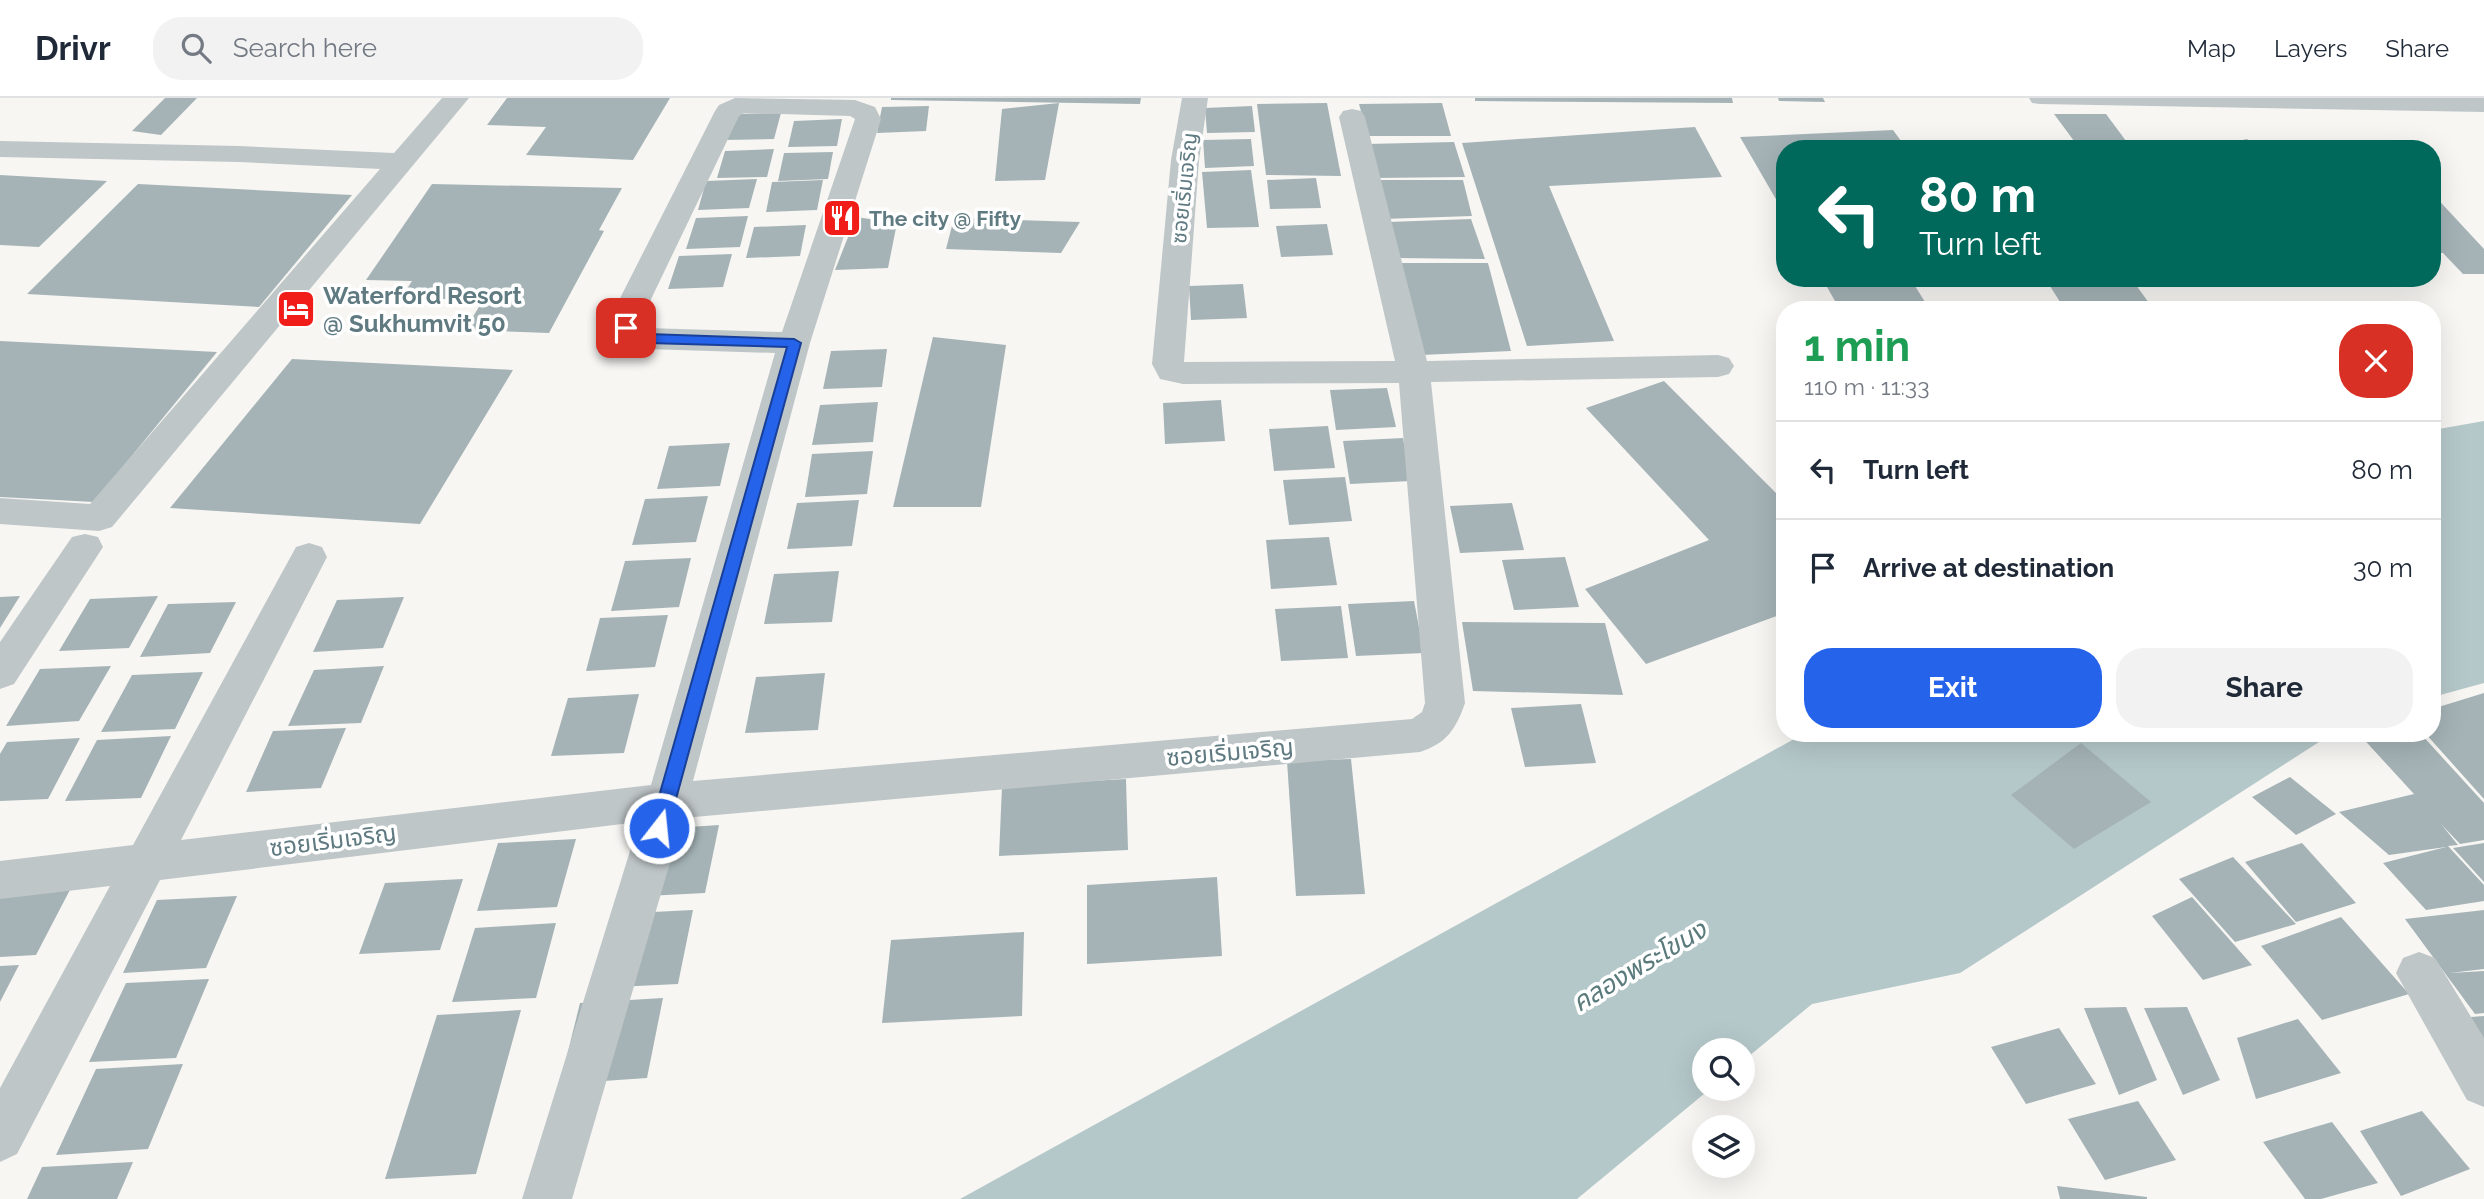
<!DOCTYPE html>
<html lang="en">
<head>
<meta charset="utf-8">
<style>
  body { margin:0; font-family:Raleway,"Noto Sans Thai",sans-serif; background:#f2f2f3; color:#1f2937; height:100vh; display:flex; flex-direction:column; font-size:26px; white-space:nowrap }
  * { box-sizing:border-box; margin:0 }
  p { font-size:23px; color:#747a83 }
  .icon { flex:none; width:38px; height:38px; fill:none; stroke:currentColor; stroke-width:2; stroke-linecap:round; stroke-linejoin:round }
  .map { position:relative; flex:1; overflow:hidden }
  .panel { position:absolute; left:1776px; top:203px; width:665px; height:441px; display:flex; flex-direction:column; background:#fff; border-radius:28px; box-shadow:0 7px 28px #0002 }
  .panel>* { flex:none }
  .guide { position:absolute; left:1776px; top:42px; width:665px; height:147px; border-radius:28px; box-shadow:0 7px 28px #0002; background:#00695c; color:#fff; overflow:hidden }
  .tools { position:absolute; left:1692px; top:940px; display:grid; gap:14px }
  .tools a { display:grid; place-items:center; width:63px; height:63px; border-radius:50%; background:#fff; box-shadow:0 7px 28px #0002; font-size:35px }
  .pin { position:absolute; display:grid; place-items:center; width:60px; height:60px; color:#fff; margin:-30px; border-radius:14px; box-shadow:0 4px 10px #0006 }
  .me { position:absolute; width:77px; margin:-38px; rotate:16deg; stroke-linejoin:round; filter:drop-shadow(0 0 5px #0008) }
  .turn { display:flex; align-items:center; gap:24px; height:147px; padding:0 28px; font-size:32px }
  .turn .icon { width:91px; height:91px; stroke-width:2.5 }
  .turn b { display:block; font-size:49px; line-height:60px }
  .round { display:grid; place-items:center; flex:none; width:74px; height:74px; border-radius:28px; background:#f2f2f3 }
  .headline { display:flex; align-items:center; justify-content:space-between; height:119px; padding:0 28px }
  h1 { font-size:42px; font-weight:700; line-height:52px; color:#1e9e55 }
  .cta { display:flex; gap:14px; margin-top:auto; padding:14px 28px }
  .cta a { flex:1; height:80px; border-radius:28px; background:#2563eb; color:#fff; font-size:28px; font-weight:700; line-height:80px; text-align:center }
  .cta a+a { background:#f2f2f3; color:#1f2937 }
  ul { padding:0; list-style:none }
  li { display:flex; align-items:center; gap:21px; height:98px; padding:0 28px; border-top:2px solid #e0e1e3 }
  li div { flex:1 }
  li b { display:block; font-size:26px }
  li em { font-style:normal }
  header { display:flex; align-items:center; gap:42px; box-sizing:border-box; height:98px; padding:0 35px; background:#fff; border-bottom:2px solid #e0e1e3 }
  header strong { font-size:33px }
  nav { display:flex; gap:38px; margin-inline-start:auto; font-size:24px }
  .search { width:490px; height:63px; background:#f2f2f3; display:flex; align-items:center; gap:18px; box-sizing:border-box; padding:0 24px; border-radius:28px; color:#747a83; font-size:26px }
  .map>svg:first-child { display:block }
  .water { fill:#b5c8c9 }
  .building { fill:#a5b3b6 }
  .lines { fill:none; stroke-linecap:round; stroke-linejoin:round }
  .lane { fill:#bfc6c8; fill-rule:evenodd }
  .street { fill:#bfc6c8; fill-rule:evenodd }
  .route { fill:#2563eb; stroke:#184099; stroke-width:2 }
  .labels { text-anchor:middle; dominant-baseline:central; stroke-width:7; stroke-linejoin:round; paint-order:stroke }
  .far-street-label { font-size:21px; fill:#5f7a81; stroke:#fff }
  .far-poi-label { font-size:21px; font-weight:bold; fill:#5f7a81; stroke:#fff; text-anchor:start }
  .poi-label { font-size:24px; font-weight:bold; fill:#5f7a81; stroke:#fff; text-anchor:start }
  .street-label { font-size:24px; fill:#5f7a81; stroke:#fff }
  .water-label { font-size:26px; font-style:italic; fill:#5a7a7c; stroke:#fff }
</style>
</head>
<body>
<header>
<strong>Drivr</strong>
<div class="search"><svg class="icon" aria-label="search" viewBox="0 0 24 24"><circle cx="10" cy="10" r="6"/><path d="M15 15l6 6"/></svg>Search here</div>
<nav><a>Map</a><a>Layers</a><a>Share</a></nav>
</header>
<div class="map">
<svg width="2484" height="1101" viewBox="0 0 2484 1101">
  <rect width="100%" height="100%" fill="#f7f6f3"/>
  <!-- water -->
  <g class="water">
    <polygon points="2484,323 2484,585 2433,599 2433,332"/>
    <polygon points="1805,635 2333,635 1960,875 1812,906 1743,963 1743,952 1704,952 1704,990 1710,991 1577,1101 960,1101"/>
  </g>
  <!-- building -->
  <g class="building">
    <polygon points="165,0 197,0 161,37 132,33"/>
    <polygon points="507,0 670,0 633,62 526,57 546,29 487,27"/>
    <polygon points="891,0 1141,0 1140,6 891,2"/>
    <polygon points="1475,0 1732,0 1733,5 1475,3"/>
    <polygon points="1778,0 1823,0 1825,4 1779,3"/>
    <polygon points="1059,5 1045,82 995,83 1002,11"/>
    <polygon points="1327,5 1341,78 1266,77 1257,6"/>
    <polygon points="1442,5 1451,38 1368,38 1359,6"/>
    <polygon points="929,8 926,33 877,35 882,9"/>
    <polygon points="1252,8 1255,34 1207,35 1205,10"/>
    <polygon points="781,15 774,41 725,42 733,16"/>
    <polygon points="2054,16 2106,16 2132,51 2080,51"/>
    <polygon points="842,21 837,48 788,49 794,23"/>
    <polygon points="1695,29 1722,79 1549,88 1614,243 1527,248 1462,45"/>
    <polygon points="1893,32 1907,51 1785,51 1785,117 1740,39"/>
    <polygon points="1251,41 1254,68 1205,70 1203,42"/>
    <polygon points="2247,41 2258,51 2205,51 2205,50"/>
    <polygon points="1454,44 1465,79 1374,80 1367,46"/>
    <polygon points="1958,47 2035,48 2037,51 1961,51"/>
    <polygon points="774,51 767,79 717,80 725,53"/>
    <polygon points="833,54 828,81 778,83 784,55"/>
    <polygon points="1251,72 1259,129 1207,130 1202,74"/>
    <polygon points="0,77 107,83 39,149 0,147"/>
    <polygon points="1316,80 1321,110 1270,111 1267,82"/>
    <polygon points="757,81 749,110 698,112 706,83"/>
    <polygon points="823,82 817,112 766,114 772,84"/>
    <polygon points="1377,82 1463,82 1472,118 1383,121"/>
    <polygon points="138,86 352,97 259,209 27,196"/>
    <polygon points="432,86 622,90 599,132 604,133 549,235 465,232 483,202 401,200 412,183 366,182"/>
    <polygon points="2432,95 2484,151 2484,176 2463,176 2443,155 2432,155"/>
    <polygon points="748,118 740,149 686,151 696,120"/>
    <polygon points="856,119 897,125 888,170 835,172"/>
    <polygon points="954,120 1080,124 1061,155 946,151"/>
    <polygon points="1471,121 1485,161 1395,160 1388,124"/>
    <polygon points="1327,126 1333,157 1281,159 1276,128"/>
    <polygon points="806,127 800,158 746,160 754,129"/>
    <polygon points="732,156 723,189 668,191 679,158"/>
    <polygon points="1387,165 1488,165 1511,253 1399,258"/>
    <polygon points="1822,180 1910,180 1930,212 1840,212"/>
    <polygon points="2045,180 2131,180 2154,212 2065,212"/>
    <polygon points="1243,186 1247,220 1191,222 1189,188"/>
    <polygon points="933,239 1006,247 981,409 893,409"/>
    <polygon points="0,243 217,254 94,404 0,399"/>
    <polygon points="887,251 882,289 823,291 831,253"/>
    <polygon points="292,261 513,272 420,426 170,410"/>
    <polygon points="1664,283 1785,404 1785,515 1646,566 1585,491 1709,442 1586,310"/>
    <polygon points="1387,290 1396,329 1336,332 1330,292"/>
    <polygon points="1221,302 1225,343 1165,346 1163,305"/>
    <polygon points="878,304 873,344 812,347 820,307"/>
    <polygon points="1328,328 1335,370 1274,373 1269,331"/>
    <polygon points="1403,340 1411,383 1350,386 1343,343"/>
    <polygon points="730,345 720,388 657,391 669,348"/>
    <polygon points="873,353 867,396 805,399 812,356"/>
    <polygon points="1345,379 1352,423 1289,427 1283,382"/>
    <polygon points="708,398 696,444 632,447 645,401"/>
    <polygon points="859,402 852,448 787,451 797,405"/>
    <polygon points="1512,405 1524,452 1460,455 1450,408"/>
    <polygon points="1329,439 1337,487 1271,491 1266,442"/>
    <polygon points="1565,459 1579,509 1514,512 1502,462"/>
    <polygon points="691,460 679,509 611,513 625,463"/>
    <polygon points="839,473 832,524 764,526 774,476"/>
    <polygon points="20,498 0,530 0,499"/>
    <polygon points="158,498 129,550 59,553 90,501"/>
    <polygon points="404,499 383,550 313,554 337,502"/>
    <polygon points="1414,503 1424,555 1356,558 1348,506"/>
    <polygon points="236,504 210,555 140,559 168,506"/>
    <polygon points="1341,508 1348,560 1281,563 1275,511"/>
    <polygon points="668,517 655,569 586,573 600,520"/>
    <polygon points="1462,524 1605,525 1623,597 1473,593"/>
    <polygon points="111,568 79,623 6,628 40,571"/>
    <polygon points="384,568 361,625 288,628 314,572"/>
    <polygon points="203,574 175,631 101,634 132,577"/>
    <polygon points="825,575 818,632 745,635 756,579"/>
    <polygon points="2484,595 2484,701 2425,635 2432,635 2432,611"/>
    <polygon points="639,596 624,655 551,658 568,600"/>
    <polygon points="1581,606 1596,665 1525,669 1511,610"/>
    <polygon points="346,630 321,690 246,694 273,633"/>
    <polygon points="2358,635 2420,635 2484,705 2484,742 2460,746 2441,726 2458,747 2448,748 2484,787 2484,803 2426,812 2383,765 2446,749 2389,757 2339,714 2414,696"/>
    <polygon points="171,638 141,700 65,703 97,642"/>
    <polygon points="80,640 48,701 0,703 0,656 7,644"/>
    <polygon points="2081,645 2151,704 2074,751 2011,697"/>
    <polygon points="1351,661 1365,796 1296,798 1287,663"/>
    <polygon points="2290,679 2336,716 2296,737 2252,699"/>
    <polygon points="1126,681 1128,752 999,758 1002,688"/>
    <polygon points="719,727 705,795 627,799 644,732"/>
    <polygon points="576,741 557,809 477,813 498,745"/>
    <polygon points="2302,745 2356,805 2296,824 2245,764"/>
    <polygon points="2484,745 2484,784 2453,750"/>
    <polygon points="2233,759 2296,826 2235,844 2179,781"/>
    <polygon points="1217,779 1222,858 1087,866 1087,787"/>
    <polygon points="463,781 440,852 359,856 385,785"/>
    <polygon points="73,786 36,857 0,859 0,790"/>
    <polygon points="237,798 206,870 123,875 157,802"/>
    <polygon points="2192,799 2252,867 2203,882 2152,818"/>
    <polygon points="693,812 678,886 596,890 613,816"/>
    <polygon points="2484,812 2484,871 2450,875 2484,873 2484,915 2475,916 2405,821"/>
    <polygon points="2341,819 2409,896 2322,922 2261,848"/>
    <polygon points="556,825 536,900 452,904 475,830"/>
    <polygon points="1024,834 1022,918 882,925 891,842"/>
    <polygon points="19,867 0,904 0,868"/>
    <polygon points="209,881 176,960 89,964 126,885"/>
    <polygon points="663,900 647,980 560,986 580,905"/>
    <polygon points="2126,909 2157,982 2119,997 2084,910"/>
    <polygon points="2187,909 2220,982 2183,997 2144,910"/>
    <polygon points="521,912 476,1076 385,1081 437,917"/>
    <polygon points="2484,918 2484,957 2457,920"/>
    <polygon points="2298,921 2341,975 2256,1001 2237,940"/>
    <polygon points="2059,930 2096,986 2026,1006 1991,949"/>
    <polygon points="183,966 148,1051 56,1057 96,971"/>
    <polygon points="2138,1003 2176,1062 2105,1082 2068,1021"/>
    <polygon points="2422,1013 2470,1071 2401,1098 2360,1033"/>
    <polygon points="2332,1024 2378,1085 2321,1101 2305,1101 2263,1044"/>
    <polygon points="133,1064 117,1101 27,1101 42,1069"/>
    <polygon points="2057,1088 2147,1099 2147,1101 2060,1101"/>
  </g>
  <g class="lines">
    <!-- lane -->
    <polygon class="lane" points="2029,0 2484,0 2484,14 2040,6 2032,5"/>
    <!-- street -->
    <g class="street">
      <polygon points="442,0 469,0 112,429 99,433 0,426 0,400 90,406 380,71 239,64 0,59 0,43 239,48 394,55"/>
      <path d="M735,0L855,2L875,9L881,21L810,245L693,683L1412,621L1422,614L1425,605L1399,285L1183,286L1160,281L1152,266L1171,62L1182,0H1208L1199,62L1184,264L1395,263L1339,19L1343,13L1352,11L1361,13L1365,19L1427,263L1718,257L1729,260L1734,268L1729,276L1718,279L1431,284L1465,605C1456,631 1447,645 1420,654L683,720L572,1101H522L639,724L160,782L17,1056L0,1064V990L110,788L0,801V763L133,747L296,449L309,445L322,449L327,459L181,742L651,687L775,255L647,251L621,242L609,222L715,13L719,7ZM744,15L850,18L855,21L782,234L646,230L641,222L739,18Z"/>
      <polygon points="85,436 98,439 103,449 14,586 0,591 0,544 72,439"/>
      <polygon points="2419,854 2435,860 2484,940 2484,1009 2467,1002 2396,875 2403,860"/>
    </g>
  </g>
  <!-- route -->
  <polygon class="route" points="626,226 648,236 794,241 801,245 668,730 665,735 659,738 653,735 650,730 787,249 648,245 630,241 620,230"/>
  <!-- icons -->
  <defs>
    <g id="restaurant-square" transform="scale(2.0125)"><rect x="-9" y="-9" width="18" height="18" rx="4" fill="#f11d19" stroke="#fff"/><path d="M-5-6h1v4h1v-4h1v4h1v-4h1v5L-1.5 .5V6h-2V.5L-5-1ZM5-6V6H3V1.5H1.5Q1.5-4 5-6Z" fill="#fff"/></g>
    <g id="hotel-square" transform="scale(2.0125)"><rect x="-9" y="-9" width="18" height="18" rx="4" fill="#f11d19" stroke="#fff"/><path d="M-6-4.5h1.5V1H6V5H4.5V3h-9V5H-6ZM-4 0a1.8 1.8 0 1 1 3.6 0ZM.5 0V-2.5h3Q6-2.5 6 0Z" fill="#fff"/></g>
  </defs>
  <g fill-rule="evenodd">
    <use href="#restaurant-square" x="842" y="120"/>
    <use href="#hotel-square" x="296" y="211"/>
  </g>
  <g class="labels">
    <!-- far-street labels -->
    <g class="far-street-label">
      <text transform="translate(1184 90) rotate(-84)">ซอยเริ่มเจริญ</text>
    </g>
    <!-- far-poi labels -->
    <g class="far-poi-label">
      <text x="869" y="120">The city @ Fifty</text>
    </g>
    <!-- poi labels -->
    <g class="poi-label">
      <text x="323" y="197">Waterford Resort<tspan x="323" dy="28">@ Sukhumvit 50</tspan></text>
    </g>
    <!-- street labels -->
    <g class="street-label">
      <text transform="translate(1230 654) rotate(-5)">ซอยเริ่มเจริญ</text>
      <text transform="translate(333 742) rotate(-7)">ซอยเริ่มเจริญ</text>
    </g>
    <!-- water labels -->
    <g class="water-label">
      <text transform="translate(1639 868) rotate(-31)">คลองพระโขนง</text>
    </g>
  </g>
</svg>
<div class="tools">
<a><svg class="icon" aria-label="search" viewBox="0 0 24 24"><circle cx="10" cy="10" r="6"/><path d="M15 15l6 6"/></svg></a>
<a><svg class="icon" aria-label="layers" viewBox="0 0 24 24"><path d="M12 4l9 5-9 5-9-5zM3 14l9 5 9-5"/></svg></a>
</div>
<div class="pin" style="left:626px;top:230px;background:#d93025"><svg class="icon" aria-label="arrive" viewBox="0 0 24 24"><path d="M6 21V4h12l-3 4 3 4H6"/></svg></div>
<svg class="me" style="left:659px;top:730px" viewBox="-20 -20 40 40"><circle r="17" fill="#2563eb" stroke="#fff" stroke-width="3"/><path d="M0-11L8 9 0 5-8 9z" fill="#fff"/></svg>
<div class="guide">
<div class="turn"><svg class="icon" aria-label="left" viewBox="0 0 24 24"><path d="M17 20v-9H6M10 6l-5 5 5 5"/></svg><div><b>80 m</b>Turn left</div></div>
</div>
<section class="panel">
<div class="headline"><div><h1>1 min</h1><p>110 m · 11:33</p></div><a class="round" style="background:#d93025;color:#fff"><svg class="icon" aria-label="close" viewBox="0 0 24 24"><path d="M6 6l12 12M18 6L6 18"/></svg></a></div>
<ul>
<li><svg class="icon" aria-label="left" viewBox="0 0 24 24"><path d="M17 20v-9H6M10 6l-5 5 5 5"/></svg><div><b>Turn left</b></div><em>80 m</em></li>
<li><svg class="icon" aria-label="arrive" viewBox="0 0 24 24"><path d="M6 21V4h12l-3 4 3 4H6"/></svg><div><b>Arrive at destination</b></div><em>30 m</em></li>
</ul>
<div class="cta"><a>Exit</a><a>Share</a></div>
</section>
</div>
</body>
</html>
